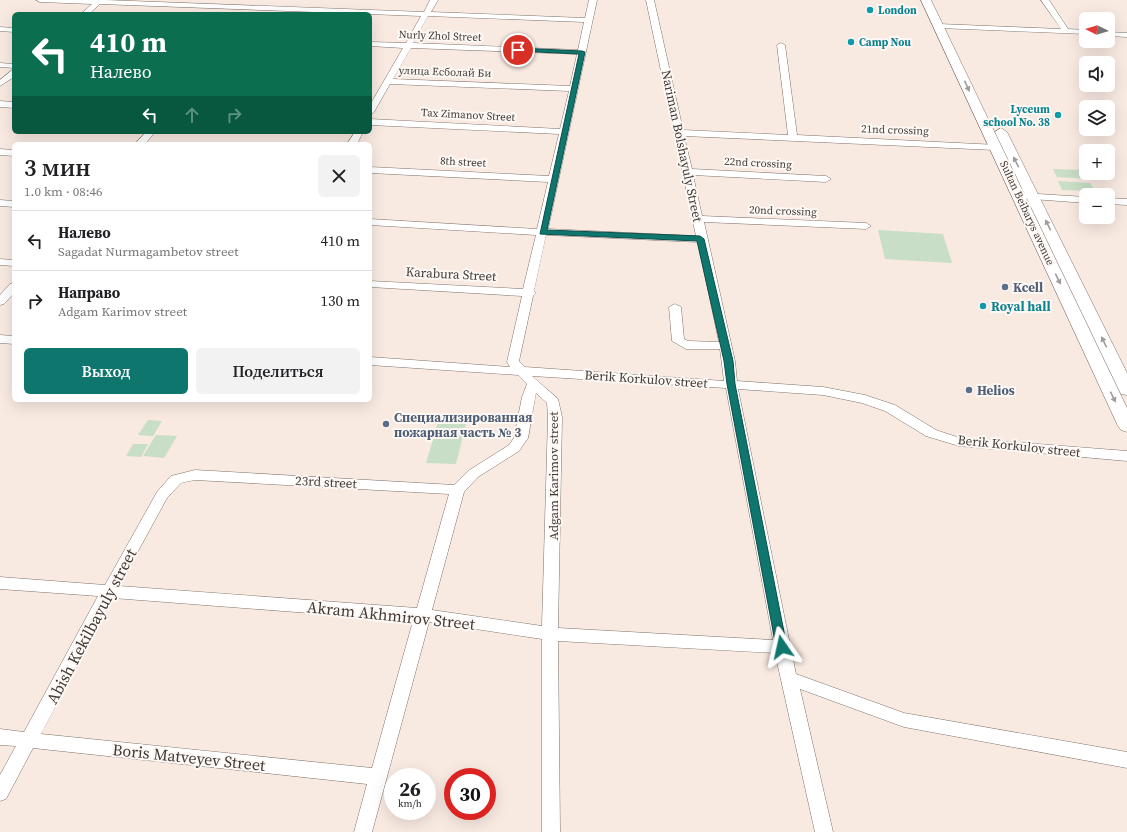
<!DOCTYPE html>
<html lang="ru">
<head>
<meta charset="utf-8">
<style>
  body { margin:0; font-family:"Source Serif 4",serif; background:#f2f2f2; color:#202124; height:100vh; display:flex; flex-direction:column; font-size:15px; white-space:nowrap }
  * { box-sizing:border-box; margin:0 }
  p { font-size:13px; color:#757577 }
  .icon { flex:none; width:22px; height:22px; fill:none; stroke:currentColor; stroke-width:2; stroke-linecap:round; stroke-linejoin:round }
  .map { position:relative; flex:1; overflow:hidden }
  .panel { position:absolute; left:12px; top:142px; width:360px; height:260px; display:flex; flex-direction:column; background:#fff; border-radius:6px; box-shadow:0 4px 16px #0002 }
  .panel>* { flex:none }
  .hud { position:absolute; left:12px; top:12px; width:360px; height:122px; border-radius:6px; box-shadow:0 4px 16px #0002; background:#0b6e4f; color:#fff; overflow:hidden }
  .needle { width:26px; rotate:275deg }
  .controls { position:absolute; left:1079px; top:12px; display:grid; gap:8px }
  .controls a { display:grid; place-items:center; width:36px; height:36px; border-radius:6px; background:#fff; box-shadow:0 4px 16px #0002; font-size:20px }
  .speed { position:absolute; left:384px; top:768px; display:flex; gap:8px; font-size:20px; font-weight:700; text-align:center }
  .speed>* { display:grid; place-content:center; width:52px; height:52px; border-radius:50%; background:#fff; box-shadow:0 4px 16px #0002; line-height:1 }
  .speed small { font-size:10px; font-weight:400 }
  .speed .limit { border:6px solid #d22; background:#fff; color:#111 }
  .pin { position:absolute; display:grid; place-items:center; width:34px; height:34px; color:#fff; margin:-17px; border:2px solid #fff; border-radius:50%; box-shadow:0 1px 4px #0007 }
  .me { position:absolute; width:44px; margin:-22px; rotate:349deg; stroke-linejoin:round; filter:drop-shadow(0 0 3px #0008) }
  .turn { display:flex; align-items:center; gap:14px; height:84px; padding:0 12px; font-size:18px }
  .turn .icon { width:52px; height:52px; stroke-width:2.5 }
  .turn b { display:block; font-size:28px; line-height:34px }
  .lanes { display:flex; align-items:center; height:38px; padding:0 12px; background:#0003; justify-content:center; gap:20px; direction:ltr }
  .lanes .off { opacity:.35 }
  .round { display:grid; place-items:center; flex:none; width:42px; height:42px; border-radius:6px; background:#f2f2f2 }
  .overview { display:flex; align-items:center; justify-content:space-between; height:68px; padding:0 12px }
  h1 { font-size:24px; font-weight:600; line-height:30px }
  .action { display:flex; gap:8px; margin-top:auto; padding:8px 12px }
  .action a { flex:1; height:46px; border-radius:6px; background:#0f766e; color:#fff; font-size:16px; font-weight:600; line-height:46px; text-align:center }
  .action a+a { background:#f2f2f2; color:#202124 }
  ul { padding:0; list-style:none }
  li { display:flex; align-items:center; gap:12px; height:60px; padding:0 12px; border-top:1px solid #e0e0e0 }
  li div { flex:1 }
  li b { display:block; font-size:15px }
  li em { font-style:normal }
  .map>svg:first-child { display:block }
  .green { fill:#c8dec6 }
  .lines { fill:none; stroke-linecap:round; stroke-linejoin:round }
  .minor-casing { stroke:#7f726b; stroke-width:1 }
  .major-casing { stroke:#7f726b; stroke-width:1 }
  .minor { fill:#fff; fill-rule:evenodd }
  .major { fill:#fff; fill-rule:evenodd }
  .oneway { fill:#a09c9b }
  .route { fill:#0f766e; stroke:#0a4d48 }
  .culture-dot { fill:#0f9aa8; stroke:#fef8f5; stroke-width:1.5 }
  .service-dot { fill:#5c6f8a; stroke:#fef8f5; stroke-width:1.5 }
  .labels { text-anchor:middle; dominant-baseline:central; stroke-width:4; stroke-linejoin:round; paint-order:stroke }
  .far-culture-label { font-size:11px; font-weight:bold; fill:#0d838f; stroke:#fef8f5; text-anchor:start }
  .far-street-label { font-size:11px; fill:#403a37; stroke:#fef8f5 }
  .street-label { font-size:13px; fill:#403a37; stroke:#fef8f5 }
  .service-label { font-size:13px; font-weight:bold; fill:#4e5e75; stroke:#fef8f5; text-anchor:start }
  .culture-label { font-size:13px; font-weight:bold; fill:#0d838f; stroke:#fef8f5; text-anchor:start }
  .near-street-label { font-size:16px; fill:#403a37; stroke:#fef8f5 }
</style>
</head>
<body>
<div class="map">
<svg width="1127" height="832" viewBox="0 0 1127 832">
  <rect width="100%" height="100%" fill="#f8e9e1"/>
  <!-- green -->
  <g class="green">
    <polygon points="1053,169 1084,170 1088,179 1057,177"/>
    <polygon points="1058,181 1090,183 1095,191 1062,190"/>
    <polygon points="878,230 943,234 952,263 885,259"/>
    <polygon points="148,420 162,421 153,436 138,435"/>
    <polygon points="438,422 466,424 456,464 426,463"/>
    <polygon points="156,435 177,436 164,458 143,456"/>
    <polygon points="133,444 148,444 141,457 126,456"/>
  </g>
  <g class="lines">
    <!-- minor casing -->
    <g class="minor-casing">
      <g id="minor">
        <path d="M36,0H105L424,12L430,0H438L431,12L585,18L589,0H597L548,229L696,236L646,0H654L683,130L788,135L777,45L781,43L785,45L797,135L998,145L1000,147L995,150L684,136L692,169L826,176L831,179L826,182L693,175L702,216L866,223L871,226L866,229L704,222L735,361L737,381L823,387L865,395L895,405L936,430L960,438L1127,451V461L959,446L926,436L885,411L862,403L823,395L738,389L796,674L904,713L1127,752V768L904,727L800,689L833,832H815L775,653L558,641L560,832H542V639L429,622L372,832H354L367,784L33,748L6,799L0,801V775L16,746L0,745V729L24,732L98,596L0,589V577L105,585L157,492L171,476L195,470L454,485L468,471L509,445L514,438L522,397L527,384L518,375L370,365V357L510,367L507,362L522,296L370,287V281L523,289L536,235L370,225V219L537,229L548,182L370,173V167L549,176L559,134L370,125V119L560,129L569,91L390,84L374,112L370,115V105L403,48L370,46V42L406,43L421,16L100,4L89,14H81L92,4L40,2ZM428,16L584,22L578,50L413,43ZM411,48L577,54L570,86L393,79ZM546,235L698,242L719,342L688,341L684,339L681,307L675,304L669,307L672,341L686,349H720L724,381L525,367L519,361L533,296L536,293L534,291ZM532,376L726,388L773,640L558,628L562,417L558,399ZM536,393L547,403L548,417L542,626L432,610L464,492L478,477L519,451L528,438ZM195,480L449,494L417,608L119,586L167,498L181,483ZM113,598L413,621L372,768L41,734Z"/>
        <polygon points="1041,0 1049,0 1068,29 1086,30 1086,34 939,28 935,26 939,24 1061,29"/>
        <polygon points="0,27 14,28 14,32 0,31"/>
        <polygon points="1108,32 1127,33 1127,37 1108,36"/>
        <polygon points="0,63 14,64 14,68 0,67"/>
        <polygon points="11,71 14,71 14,77 0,86 0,80"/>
        <polygon points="0,101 14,102 14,108 0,107"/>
        <polygon points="146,132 155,132 145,144 135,144"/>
        <polygon points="355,132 363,132 357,144 347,144"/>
        <polygon points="0,149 14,150 14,156 0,155"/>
        <polygon points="1022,193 1086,197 1086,203 1019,198 1017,196"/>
        <polygon points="1108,198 1127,199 1127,205 1108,204"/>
        <polygon points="0,200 14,201 14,207 0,206"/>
        <polygon points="0,259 14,260 14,266 0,265"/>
        <polygon points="14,283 14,293 4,304 0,305 0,295 10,284"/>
        <polygon points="0,335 14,336 14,344 0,343"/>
      </g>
    </g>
    <!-- major casing -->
    <g class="major-casing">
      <g id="major">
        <polygon points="921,0 931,0 1127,408 1127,432 1121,430 1118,426"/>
        <polygon points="1001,128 1007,132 1127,373 1127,395 1121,394 1119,390 995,132"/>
      </g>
    </g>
    <!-- minor -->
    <use href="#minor" class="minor"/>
    <!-- major -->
    <use href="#major" class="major"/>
  </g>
  <!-- one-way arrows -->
  <defs><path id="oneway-solid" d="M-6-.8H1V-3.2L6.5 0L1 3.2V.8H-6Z"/></defs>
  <g class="oneway">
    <use href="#oneway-solid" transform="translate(967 86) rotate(65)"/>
    <use href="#oneway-solid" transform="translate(1016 162) rotate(-117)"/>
    <use href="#oneway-solid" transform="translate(1048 225) rotate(-116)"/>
    <use href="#oneway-solid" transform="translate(1058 279) rotate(64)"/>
    <use href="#oneway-solid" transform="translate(1104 342) rotate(-115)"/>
    <use href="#oneway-solid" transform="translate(1113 397) rotate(64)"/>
  </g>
  <!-- route -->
  <polygon class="route" points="518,48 582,51 585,52 547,230 700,236 704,239 733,361 735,384 787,647 786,650 778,650 776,647 727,384 724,361 697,241 540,234 579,54 517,51"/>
  <!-- markers -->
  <g class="culture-dot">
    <circle cx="870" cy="10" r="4"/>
    <circle cx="851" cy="42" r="4"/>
    <circle cx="1058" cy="115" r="4"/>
    <circle cx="983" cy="306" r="4"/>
  </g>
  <g class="service-dot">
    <circle cx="1005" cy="287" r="4"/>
    <circle cx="969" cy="390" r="4"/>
    <circle cx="386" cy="424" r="4"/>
  </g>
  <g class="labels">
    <!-- far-culture labels -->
    <g class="far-culture-label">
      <text x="878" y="10">London</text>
      <text x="859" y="42">Camp Nou</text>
      <text x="1050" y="109" text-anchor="end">Lyceum<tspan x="1050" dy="13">school No. 38</tspan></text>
    </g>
    <!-- far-street labels -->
    <g class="far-street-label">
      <text transform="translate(440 36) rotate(2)">Nurly Zhol Street</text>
      <text transform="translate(445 72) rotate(2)">улица Есболай Би</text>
      <text transform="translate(468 115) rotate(3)">Tax Zimanov Street</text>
      <text transform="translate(895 130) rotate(2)">21nd crossing</text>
      <text transform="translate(463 162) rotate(3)">8th street</text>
      <text transform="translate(758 163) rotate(3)">22nd crossing</text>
      <text transform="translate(783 211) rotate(2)">20nd crossing</text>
      <text transform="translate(1027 213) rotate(65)">Sultan Beibarys avenue</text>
    </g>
    <!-- street labels -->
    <g class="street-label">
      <text transform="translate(682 146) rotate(78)">Nariman Bolshayuly Street</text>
      <text transform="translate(451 274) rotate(3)">Karabura Street</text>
      <text transform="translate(646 379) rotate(4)">Berik Korkulov street</text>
      <text transform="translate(1019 446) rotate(6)">Berik Korkulov street</text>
      <text transform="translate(553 476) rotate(-90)">Adgam Karimov street</text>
      <text transform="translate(326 482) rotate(3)">23rd street</text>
    </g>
    <!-- service labels -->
    <g class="service-label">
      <text x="1013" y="287">Kcell</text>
      <text x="977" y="390">Helios</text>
      <text x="394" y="417">Специализированная<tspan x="394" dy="15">пожарная часть № 3</tspan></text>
    </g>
    <!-- culture labels -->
    <g class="culture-label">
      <text x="991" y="306">Royal hall</text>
    </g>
    <!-- near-street labels -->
    <g class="near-street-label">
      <text transform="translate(391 615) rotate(6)">Akram Akhmirov Street</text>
      <text transform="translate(91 626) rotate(-62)">Abish Kekilbayuly street</text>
      <text transform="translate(189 757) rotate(6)">Boris Matveyev Street</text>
    </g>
  </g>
</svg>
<div class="controls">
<a><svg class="needle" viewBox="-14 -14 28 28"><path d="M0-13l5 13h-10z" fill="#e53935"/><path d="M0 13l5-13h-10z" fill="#757577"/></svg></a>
<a><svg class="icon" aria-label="sound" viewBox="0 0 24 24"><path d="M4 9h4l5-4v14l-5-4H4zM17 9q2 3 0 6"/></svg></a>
<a><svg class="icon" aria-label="layers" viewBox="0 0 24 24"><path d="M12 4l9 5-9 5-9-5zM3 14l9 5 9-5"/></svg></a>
<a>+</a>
<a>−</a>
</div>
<div class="speed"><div>26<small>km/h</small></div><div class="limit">30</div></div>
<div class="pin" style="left:518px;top:50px;background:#d93025"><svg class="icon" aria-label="arrive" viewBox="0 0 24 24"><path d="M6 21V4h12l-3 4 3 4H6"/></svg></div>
<svg class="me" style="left:782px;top:647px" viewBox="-20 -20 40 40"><path d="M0-17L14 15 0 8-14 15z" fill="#0f766e" stroke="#fff" stroke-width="4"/></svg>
<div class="hud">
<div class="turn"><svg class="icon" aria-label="left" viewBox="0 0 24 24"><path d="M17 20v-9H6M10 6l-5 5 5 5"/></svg><div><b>410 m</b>Налево</div></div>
<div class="lanes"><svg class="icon" aria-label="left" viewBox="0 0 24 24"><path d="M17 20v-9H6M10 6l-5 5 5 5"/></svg><svg class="icon off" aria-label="ahead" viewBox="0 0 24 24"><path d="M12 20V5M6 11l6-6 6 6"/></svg><svg class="icon off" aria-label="right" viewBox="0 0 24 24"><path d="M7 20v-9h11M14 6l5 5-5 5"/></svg></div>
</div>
<section class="panel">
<div class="overview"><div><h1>3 мин</h1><p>1.0 km · 08:46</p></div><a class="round"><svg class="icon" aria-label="close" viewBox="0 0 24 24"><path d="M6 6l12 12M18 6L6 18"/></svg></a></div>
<ul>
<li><svg class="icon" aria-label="left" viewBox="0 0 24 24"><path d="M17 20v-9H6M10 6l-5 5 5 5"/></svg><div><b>Налево</b><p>Sagadat Nurmagambetov street</p></div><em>410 m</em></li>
<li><svg class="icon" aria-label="right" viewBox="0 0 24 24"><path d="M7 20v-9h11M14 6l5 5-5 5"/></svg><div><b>Направо</b><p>Adgam Karimov street</p></div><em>130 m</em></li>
</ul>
<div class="action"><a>Выход</a><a>Поделиться</a></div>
</section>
</div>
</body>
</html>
